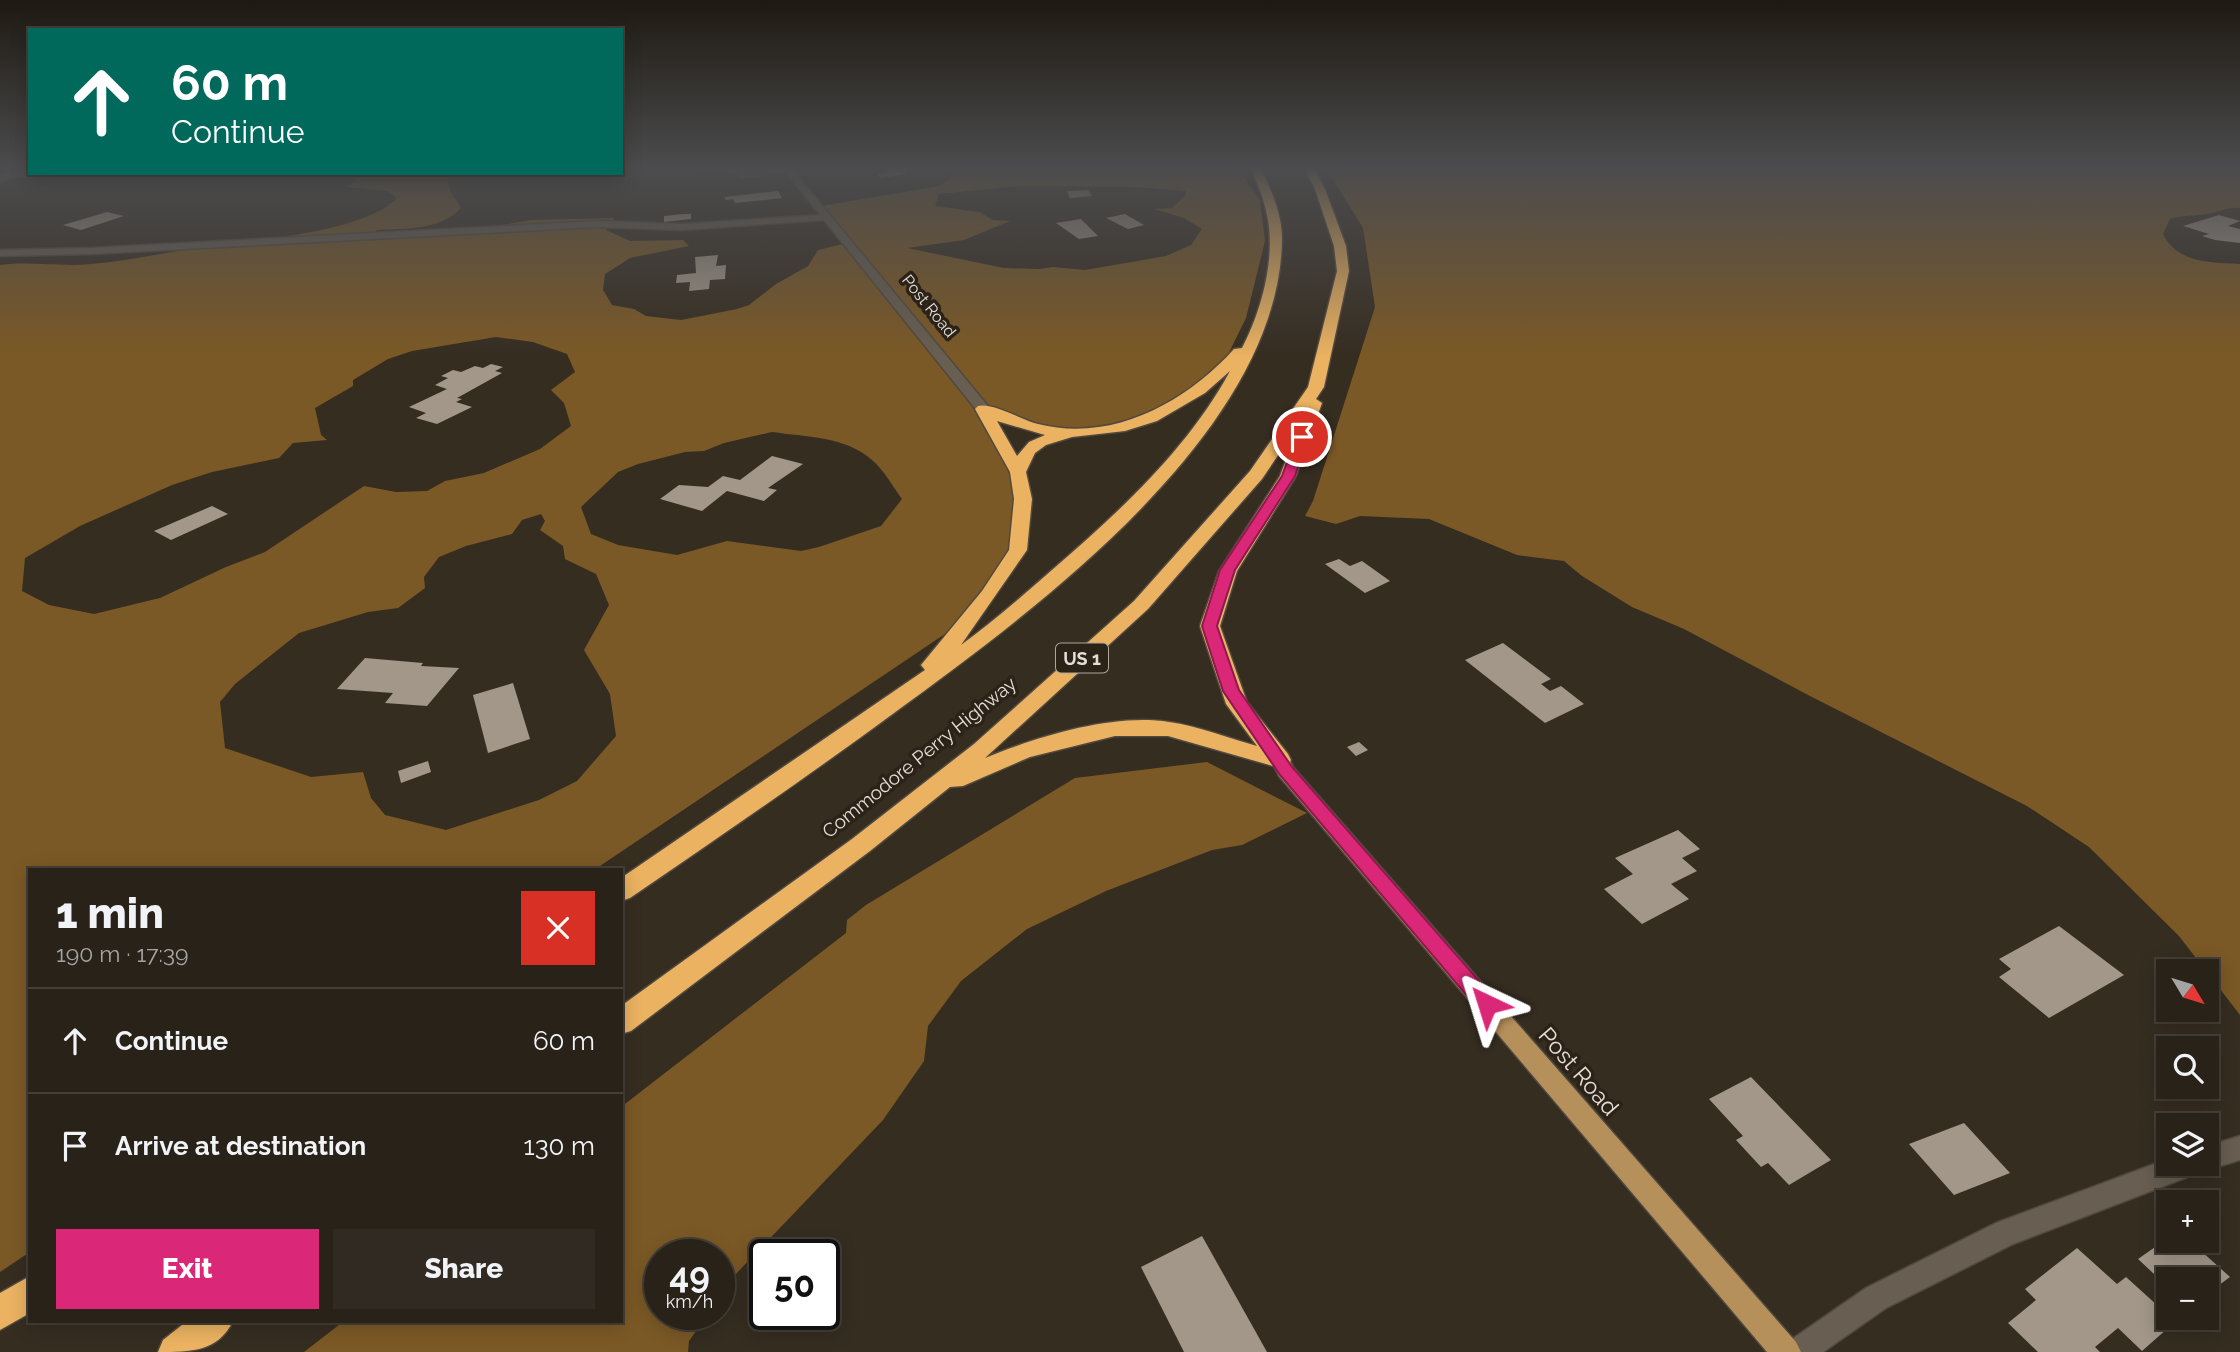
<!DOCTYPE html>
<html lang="en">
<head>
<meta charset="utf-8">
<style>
  body { margin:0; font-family:Raleway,sans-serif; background:#302a22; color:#f1f3f6; height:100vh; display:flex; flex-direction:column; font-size:26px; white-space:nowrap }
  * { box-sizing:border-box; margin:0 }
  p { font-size:23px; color:#a5a4a2 }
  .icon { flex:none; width:38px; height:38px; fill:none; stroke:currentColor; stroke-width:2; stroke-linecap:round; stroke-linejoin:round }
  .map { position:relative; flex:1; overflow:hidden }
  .sheet { position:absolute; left:28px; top:868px; width:595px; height:455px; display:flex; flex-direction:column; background:#282219; border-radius:0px; box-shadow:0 4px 18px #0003,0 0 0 2px #443f38 }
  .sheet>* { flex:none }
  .hud { position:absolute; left:28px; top:28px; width:595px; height:147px; border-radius:0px; box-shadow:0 4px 18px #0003,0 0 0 2px #443f38; background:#00695c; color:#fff; overflow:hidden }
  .needle { width:46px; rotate:128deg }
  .tools { position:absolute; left:2156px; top:959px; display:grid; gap:14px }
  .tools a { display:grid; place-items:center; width:63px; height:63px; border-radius:0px; background:#282219; box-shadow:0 4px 18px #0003,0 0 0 2px #443f38; font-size:35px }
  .speed { position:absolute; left:644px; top:1239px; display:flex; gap:14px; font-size:35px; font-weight:700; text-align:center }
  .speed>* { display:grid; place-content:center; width:91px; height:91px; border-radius:50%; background:#282219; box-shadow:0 4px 18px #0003,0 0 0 2px #443f38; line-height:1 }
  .speed small { font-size:18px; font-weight:400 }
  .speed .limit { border:4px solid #111; border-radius:10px; background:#fff; color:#111 }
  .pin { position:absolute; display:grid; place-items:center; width:60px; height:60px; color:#fff; margin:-30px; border:4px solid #fff; border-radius:50%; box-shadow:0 2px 7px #0007 }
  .me { position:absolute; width:77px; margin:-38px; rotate:319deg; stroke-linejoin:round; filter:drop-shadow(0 0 5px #0008) }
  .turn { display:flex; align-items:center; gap:24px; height:147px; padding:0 28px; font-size:32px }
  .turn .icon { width:91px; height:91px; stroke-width:2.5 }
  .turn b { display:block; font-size:49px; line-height:60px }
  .round { display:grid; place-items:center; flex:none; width:74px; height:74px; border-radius:0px; background:#302a22 }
  .headline { display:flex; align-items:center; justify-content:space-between; height:119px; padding:0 28px }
  h1 { font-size:42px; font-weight:800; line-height:52px }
  .primary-button { display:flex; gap:14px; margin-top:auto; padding:14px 28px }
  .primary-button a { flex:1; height:80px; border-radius:0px; background:#db2777; color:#fff; font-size:28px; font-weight:800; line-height:80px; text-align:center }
  .primary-button a+a { background:#302a22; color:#f1f3f6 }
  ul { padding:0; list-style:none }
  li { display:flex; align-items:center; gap:21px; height:105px; padding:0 28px; border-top:2px solid #443f38 }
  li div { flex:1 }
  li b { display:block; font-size:26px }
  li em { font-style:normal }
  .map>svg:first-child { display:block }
  .forest { fill:#7b5926; fill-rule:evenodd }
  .building { fill:#a29789 }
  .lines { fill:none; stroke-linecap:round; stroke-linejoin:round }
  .minor-casing { stroke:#51493f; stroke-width:3 }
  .major-casing { stroke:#51493f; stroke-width:3 }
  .highway-casing { stroke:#51493f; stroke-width:3 }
  .minor { fill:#685e51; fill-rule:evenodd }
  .major { fill:#b6905b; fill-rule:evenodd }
  .highway { fill:#eab261; fill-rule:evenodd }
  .route { fill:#db2777; stroke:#8e194d; stroke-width:2 }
  .labels { text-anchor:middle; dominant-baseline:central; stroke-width:7; stroke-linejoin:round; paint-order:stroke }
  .far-street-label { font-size:16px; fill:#e4ded7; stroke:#2c2318 }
  .shield { fill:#2c2318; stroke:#ada69e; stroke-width:2 }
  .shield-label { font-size:18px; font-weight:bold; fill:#e4ded7 }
  .street-label { font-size:19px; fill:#e4ded7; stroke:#2c2318 }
  .near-street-label { font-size:23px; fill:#e4ded7; stroke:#2c2318 }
</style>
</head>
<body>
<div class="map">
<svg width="2240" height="1352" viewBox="0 0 2240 1352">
  <rect width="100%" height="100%" fill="#362d21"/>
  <!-- forest -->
  <g class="forest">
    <polygon points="698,168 787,168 791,172 741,179 739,175"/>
    <path d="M950,168H1237L1260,200L1265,241L1246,318L1217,377L1163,415L1081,434L994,415L1025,513L985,607L594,870H30V1252L0,1272V265C31,261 60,267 91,264C127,261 162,253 197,248C244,242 367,232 397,198L387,191L347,187L360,176L369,173H450L447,179L451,193L461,208C439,231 407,228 377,230L374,233L462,232L531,220L614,218L606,230L630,241L683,240L689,246L630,258L605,274L603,290L612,305L634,309L646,316L681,320L737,309L749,305L776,284L808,266L818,250L847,243L822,206L940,186L955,175ZM1021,186L1138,187L1186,191L1185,196L1172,208L1154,209L1184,218L1202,229L1191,245L1166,256L1085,270L1053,267L1039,269L1004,268L907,248L964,240L1010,221L993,220L979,212L935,206L939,194ZM496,337L533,342L567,354L575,372L551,390L564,403L571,426L540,449L484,473L445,481L427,491L396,492L364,486L265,552L226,567L160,598L94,614L49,605L22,591L25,558L80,526L172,485L212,472L279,458L293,443L327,440L321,435L315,408L353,386V380L388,359L412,351ZM772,432C806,437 845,436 872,460C884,470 893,487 902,499L881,526L819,547L801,551L727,541L677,555L618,545L591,534L581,507L618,472L638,464L685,452L704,451L724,443ZM541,514L545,521L540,530L563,546L565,559L596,574L609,605L584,650L610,694L616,736L577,781L539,800L446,830L385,815L371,798L363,772L311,777L225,748L220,702L235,684L299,633L368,612L398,608L425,588L424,577L439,557L466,546L512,534L522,520Z"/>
    <path d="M1326,168H2240V208C2227,206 2217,213 2206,214C2193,216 2183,215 2170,219L2163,234C2178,264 2211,262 2240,264V1015L2179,936L2089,847L2027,806L1810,696L1684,629L1632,607L1582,576L1564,561L1517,555L1429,519L1360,516L1336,524L1305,516L1313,501L1375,307L1363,228Z"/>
    <polygon points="1207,762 1307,813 1242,845 1212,850 1106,891 1027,929 961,981 928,1026 924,1061 883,1120 734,1276 719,1297 719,1255 660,1255 660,1314 708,1314 689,1341 688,1352 304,1352 344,1321 621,1321 621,1107 846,933 847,920 866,905 1075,778"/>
  </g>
  <!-- building -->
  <g class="building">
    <polygon points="883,168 907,168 909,170 904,171 907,174 880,178 877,174 888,173"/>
    <polygon points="1088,190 1092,196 1070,198 1067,191"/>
    <polygon points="778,191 782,198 735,203 733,199 726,200 724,197"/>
    <polygon points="107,212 124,216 81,230 63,225"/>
    <polygon points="683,214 691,214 691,219 664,222 664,216"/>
    <polygon points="1125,214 1144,225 1128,229 1106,218"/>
    <polygon points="2219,215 2240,221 2228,226 2240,229 2240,243 2215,240 2202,236 2209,234 2183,226"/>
    <polygon points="1081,219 1098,236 1079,239 1056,223"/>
    <polygon points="718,255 716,266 726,265 725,279 710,280 709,289 689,291 690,282 676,283 677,275 696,273 695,257"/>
    <polygon points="491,364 503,367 495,371 502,373 457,398 462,399 456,402 472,407 437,424 416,418 426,413 409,407 447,389 435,385 448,378 441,376 453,370 461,372 475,366 483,368"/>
    <polygon points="772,456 803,464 768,488 777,490 764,501 727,491 702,511 660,499 679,485 708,487 723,476 740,480"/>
    <polygon points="212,506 228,514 171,540 154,531"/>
    <polygon points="1339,559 1350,566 1362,561 1390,581 1365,593 1325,564"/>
    <polygon points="1503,643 1551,679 1541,684 1550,691 1561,686 1584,704 1545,723 1465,660"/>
    <polygon points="365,658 423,663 421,666 459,668 427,706 385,703 393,693 337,689"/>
    <polygon points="513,683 530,739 488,753 473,695"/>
    <polygon points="1359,742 1368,750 1356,756 1347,747"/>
    <polygon points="428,761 431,772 401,783 398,771"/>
    <polygon points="1678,830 1700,849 1682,858 1697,871 1671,884 1689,899 1642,924 1604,889 1633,874 1615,858"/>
    <polygon points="2059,926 2124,975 2049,1018 1999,977 2011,969 1999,959"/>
    <polygon points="1751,1077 1831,1160 1789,1185 1768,1163 1761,1167 1736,1140 1743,1136 1709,1099"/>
    <polygon points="1964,1123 2010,1173 1954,1195 1909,1144"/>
    <polygon points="1202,1236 1267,1352 1184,1352 1141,1267"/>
    <polygon points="2168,1238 2168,1241 2190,1241 2230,1277 2207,1294 2207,1279 2168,1279 2168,1287 2138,1259"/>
    <polygon points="2077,1248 2117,1284 2126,1277 2168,1315 2168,1318 2176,1321 2142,1351 2118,1328 2095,1347 2100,1352 2038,1352 2008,1323 2036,1300 2025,1289"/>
  </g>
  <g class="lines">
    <!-- minor casing -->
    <g class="minor-casing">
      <g id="minor">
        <polygon points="783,168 791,168 988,406 988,412 978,412 824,220 682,230 597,227 91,254 0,256 0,250 91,248 597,221 682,224 820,215"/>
        <polygon points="30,170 33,175 10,177 0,183 0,176 8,172"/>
        <polygon points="2240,1136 2240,1160 2207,1170 2200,1168 2198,1173 2013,1244 1886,1308 1823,1352 1783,1352 1788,1342 1866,1288 1996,1223 2168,1159 2168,1164 2207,1164 2207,1146"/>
      </g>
    </g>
    <!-- major casing -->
    <g class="major-casing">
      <polygon id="major" points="1280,753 1287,755 1293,767 1796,1342 1801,1352 1767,1352 1279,776 1271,760 1273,755"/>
    </g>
    <!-- highway casing -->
    <g class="highway-casing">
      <g id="highway">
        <path d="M1251,168H1261C1271,190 1282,214 1282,238C1281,431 1035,610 894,713C807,777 719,837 630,898L621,901V878L925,670L921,665L982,591L1009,550L1014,499L1010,472L975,409L978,406C992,402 1022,420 1038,424C1113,443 1186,402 1234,349L1242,348C1261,312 1275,261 1268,220C1265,202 1258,185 1251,168ZM1230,371C1188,449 1118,513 1052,570C1022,596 993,622 961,645L1027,550L1032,499L1026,472L1035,453L1046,445L1072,437L1125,431L1157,421L1205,393ZM997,421L1045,435L1029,442L1017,456Z"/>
        <path d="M1304,168H1314L1325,189L1346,246L1349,271L1324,387L1316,399L1322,403L1296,476L1237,571L1220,626L1247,702L1288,754L1291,760L1288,766L1280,768L1168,736H1115L1030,757L963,786L950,787L870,851L631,1031L621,1034V1006L852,839L974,744L1134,601L1250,471L1308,387L1337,271L1334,246L1315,189ZM1299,424L1280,476L1219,571L1200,626L1226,704L1257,746C1228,738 1198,726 1169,722C1113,713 1036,737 985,758L1148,609L1262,479Z"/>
        <polygon points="30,1276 30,1313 0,1330 0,1293"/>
        <path d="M187,1321H233C218,1352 190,1352 158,1352L163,1340Z"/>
      </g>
    </g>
    <!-- minor -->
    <use href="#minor" class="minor"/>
    <!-- major -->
    <use href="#major" class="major"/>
    <!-- highway -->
    <use href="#highway" class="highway"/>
  </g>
  <!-- sky -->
  <linearGradient id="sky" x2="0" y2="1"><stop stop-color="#1e1912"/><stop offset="0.47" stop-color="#4c4c4e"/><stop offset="1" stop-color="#4c4c4e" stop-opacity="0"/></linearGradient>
  <rect width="2240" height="357" fill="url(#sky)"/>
  <!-- route -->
  <polygon class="route" points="1302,433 1308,437 1295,476 1235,570 1217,626 1239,690 1292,767 1494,998 1497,1004 1494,1010 1487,1013 1479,1010 1280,775 1223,691 1202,626 1220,570 1282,476 1296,437"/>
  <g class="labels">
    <!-- far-street labels -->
    <g class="far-street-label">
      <text transform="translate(929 306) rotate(51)">Post Road</text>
    </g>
    <!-- shield labels -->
    <rect class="shield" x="1056" y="643.5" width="52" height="29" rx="5"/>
    <g class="shield-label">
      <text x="1082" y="658">US 1</text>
    </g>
    <!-- street labels -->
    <g class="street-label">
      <text transform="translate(919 757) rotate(-39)">Commodore Perry Highway</text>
    </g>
    <!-- near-street labels -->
    <g class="near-street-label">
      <text transform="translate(1579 1071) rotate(49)">Post Road</text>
    </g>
  </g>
</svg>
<div class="tools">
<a><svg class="needle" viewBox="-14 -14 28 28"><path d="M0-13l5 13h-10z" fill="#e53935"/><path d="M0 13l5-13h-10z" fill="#a5a4a2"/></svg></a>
<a><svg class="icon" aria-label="search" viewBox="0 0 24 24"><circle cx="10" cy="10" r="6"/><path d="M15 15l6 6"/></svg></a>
<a><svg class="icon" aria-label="layers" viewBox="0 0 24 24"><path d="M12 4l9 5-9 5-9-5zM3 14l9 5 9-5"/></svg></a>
<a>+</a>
<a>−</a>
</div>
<div class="speed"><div>49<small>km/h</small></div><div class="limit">50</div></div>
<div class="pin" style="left:1302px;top:437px;background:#d93025"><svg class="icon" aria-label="arrive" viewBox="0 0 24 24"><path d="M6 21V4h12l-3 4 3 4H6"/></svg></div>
<svg class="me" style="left:1487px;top:1004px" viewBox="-20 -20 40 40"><path d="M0-17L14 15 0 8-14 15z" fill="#db2777" stroke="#fff" stroke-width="4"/></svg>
<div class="hud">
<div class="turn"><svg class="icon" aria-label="ahead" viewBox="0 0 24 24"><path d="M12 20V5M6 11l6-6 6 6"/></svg><div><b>60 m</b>Continue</div></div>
</div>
<section class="sheet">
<div class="headline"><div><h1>1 min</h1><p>190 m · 17:39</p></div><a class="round" style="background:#d93025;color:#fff"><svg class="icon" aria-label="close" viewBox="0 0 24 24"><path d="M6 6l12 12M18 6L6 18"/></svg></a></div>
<ul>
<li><svg class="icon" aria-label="ahead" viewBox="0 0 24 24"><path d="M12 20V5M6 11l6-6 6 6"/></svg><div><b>Continue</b></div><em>60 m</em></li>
<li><svg class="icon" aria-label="arrive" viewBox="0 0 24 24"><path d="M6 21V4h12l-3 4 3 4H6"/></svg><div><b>Arrive at destination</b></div><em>130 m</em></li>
</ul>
<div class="primary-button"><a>Exit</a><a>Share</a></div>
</section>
</div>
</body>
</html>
